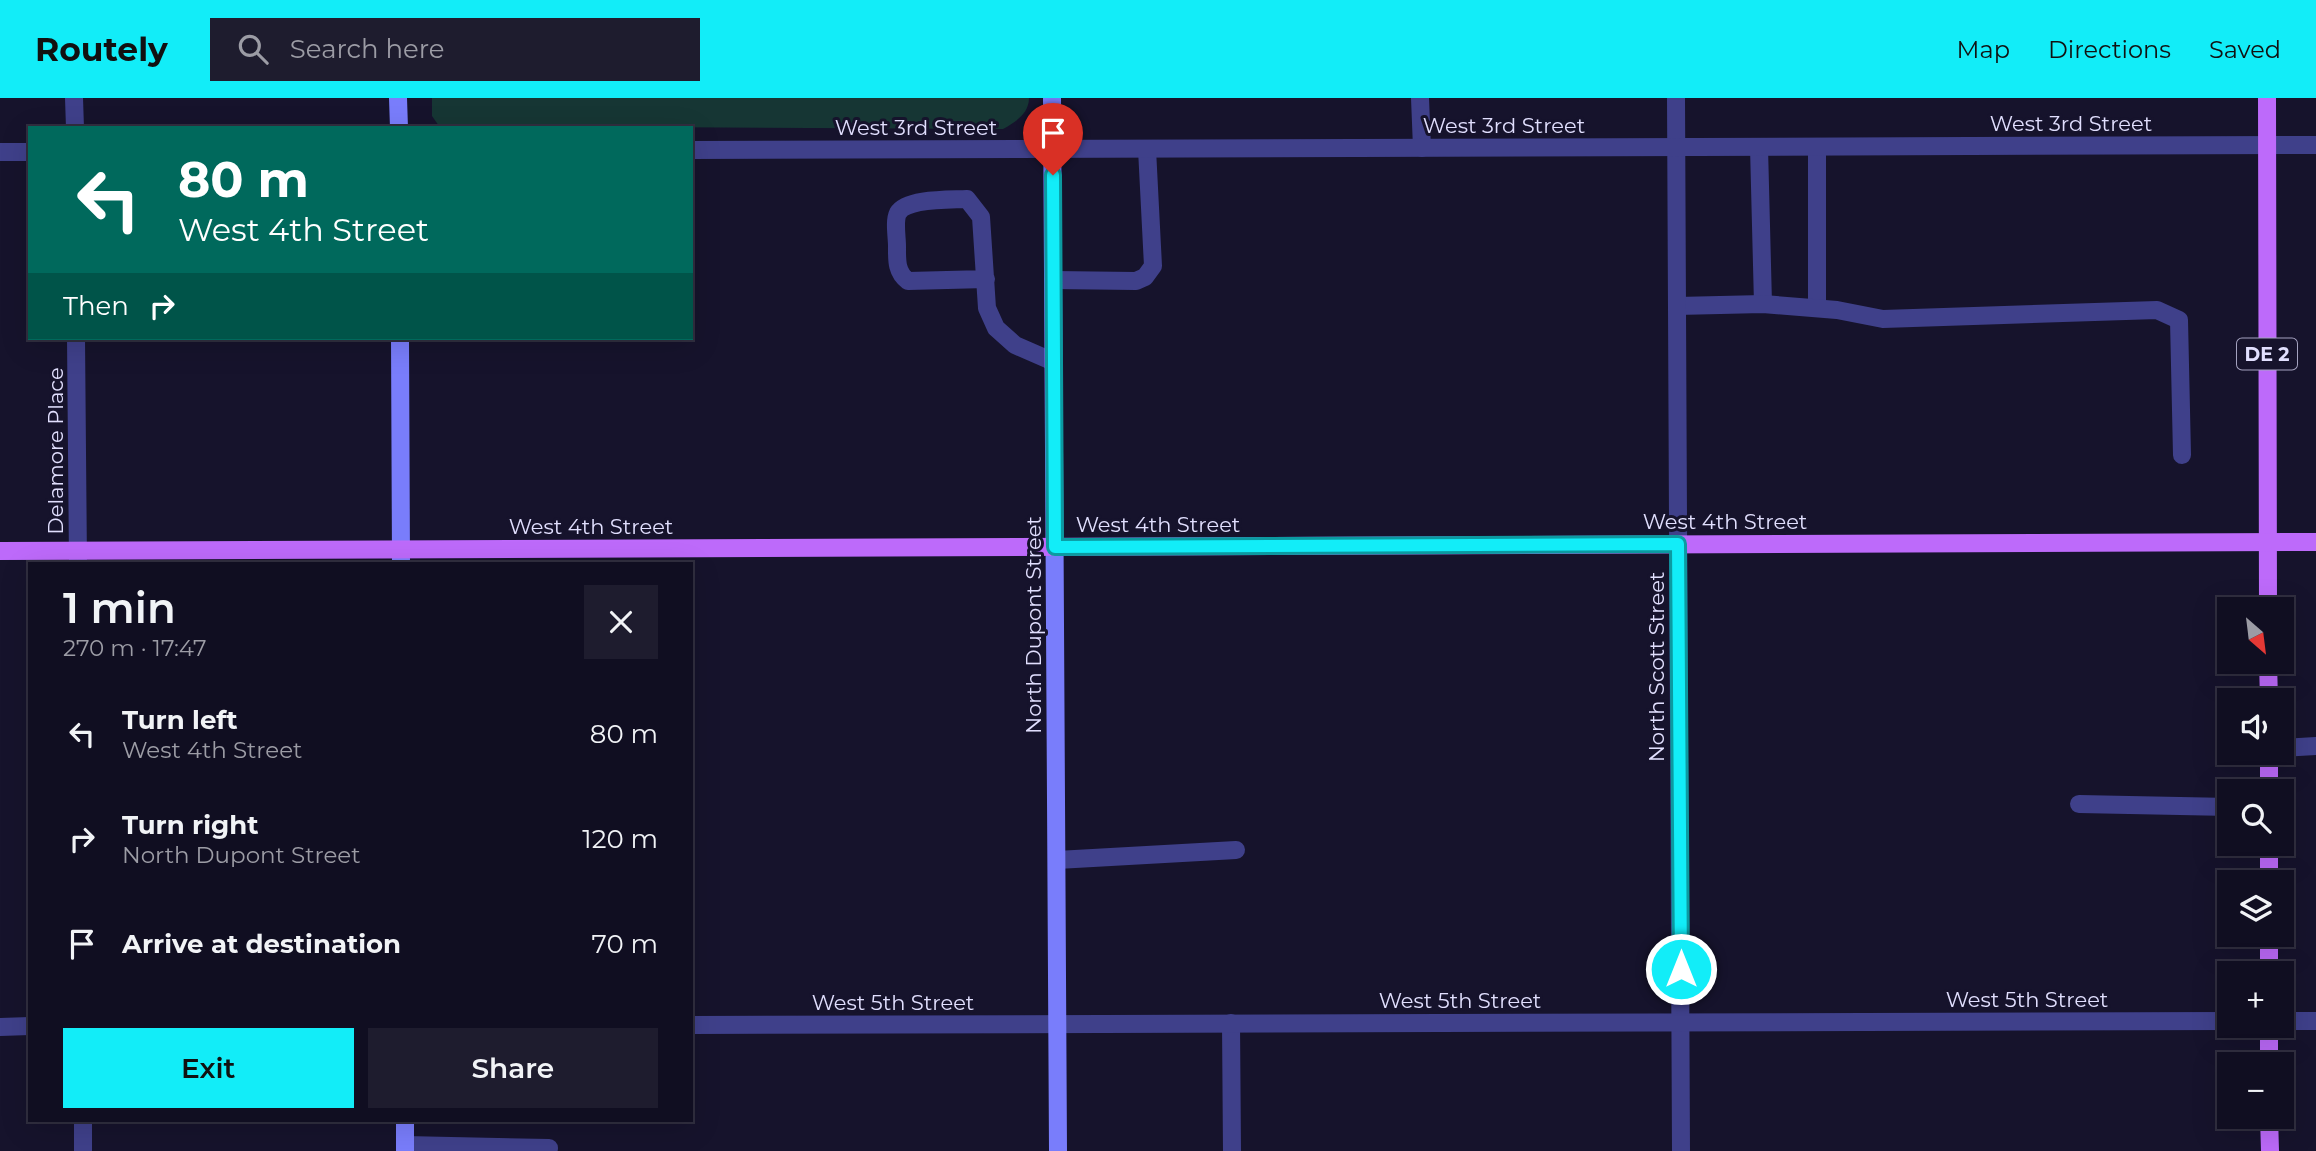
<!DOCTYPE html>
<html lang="en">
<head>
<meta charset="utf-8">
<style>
  body { margin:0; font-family:Montserrat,sans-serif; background:#1e1c2e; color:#f1f3f6; height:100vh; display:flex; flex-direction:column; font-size:26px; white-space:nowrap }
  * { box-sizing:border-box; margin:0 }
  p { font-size:23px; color:#9c9ca5 }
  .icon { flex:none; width:38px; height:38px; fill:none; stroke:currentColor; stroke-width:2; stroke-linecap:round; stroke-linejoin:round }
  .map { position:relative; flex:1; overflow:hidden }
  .panel { position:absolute; left:28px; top:464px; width:665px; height:560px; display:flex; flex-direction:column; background:#100e21; border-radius:0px; box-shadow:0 7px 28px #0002,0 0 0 2px #302e3f }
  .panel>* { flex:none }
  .top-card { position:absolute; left:28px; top:28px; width:665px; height:214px; border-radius:0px; box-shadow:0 7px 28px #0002,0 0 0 2px #302e3f; background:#00695c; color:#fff; overflow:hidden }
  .needle { width:46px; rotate:152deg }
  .fabs { position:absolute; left:2217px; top:499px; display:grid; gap:14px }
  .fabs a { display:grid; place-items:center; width:77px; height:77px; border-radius:0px; background:#100e21; box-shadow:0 7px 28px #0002,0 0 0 2px #302e3f; font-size:35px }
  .pin { position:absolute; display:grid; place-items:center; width:60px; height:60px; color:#fff; margin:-72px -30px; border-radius:50% 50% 50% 0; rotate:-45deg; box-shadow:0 0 7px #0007 }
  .pin .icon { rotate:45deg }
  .me { position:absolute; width:77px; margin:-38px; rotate:0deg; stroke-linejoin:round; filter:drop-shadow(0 0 5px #0008) }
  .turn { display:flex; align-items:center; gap:24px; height:147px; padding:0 35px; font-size:32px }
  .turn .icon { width:91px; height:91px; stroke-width:2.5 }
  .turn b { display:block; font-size:49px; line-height:60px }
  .then { display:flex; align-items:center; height:66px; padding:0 35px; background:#0003; gap:14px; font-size:26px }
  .round { display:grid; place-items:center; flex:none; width:74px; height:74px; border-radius:0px; background:#1e1c2e }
  .headline { display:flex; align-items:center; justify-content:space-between; height:119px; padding:0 35px }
  h1 { font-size:42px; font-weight:600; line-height:52px }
  .cta { display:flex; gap:14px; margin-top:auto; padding:14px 35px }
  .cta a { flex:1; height:80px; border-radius:0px; background:#12edf8; color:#111; font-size:28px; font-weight:600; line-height:80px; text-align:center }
  .cta a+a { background:#1e1c2e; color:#f1f3f6 }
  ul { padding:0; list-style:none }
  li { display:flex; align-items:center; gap:21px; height:105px; padding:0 35px }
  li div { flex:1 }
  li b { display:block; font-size:26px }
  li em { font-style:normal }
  header { display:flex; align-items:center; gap:42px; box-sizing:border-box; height:98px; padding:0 35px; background:#12edf8; color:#111 }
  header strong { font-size:33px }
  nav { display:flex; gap:38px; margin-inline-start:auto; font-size:24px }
  .search { width:490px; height:63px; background:#1e1c2e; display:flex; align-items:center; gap:18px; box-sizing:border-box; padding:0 24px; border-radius:0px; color:#9c9ca5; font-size:26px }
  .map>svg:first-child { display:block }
  .green { fill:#163634 }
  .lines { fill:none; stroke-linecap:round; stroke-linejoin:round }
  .lane { stroke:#3f408a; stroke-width:18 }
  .street { stroke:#3f408a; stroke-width:18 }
  .secondary { stroke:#797dfb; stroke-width:18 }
  .primary { stroke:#bd6afa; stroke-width:18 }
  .route-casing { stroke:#0c9aa1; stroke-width:18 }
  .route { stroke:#12edf8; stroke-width:12 }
  .labels { text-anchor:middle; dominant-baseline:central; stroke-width:6; stroke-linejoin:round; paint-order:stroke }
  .shield { fill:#16132c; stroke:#a4a2bf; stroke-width:2 }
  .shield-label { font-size:19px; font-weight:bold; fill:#e1dffe }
  .street-label { font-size:21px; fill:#e1dffe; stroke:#16132c }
</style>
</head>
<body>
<header>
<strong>Routely</strong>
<div class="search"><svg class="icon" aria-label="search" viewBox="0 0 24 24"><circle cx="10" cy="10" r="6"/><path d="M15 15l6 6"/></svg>Search here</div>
<nav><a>Map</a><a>Directions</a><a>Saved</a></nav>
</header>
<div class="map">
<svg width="2316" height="1053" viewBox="0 0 2316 1053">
  <rect width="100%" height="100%" fill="#16132c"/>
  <!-- green -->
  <path class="green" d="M432,0H1029C1029,16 1015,24 1003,31L439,28L432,18Z"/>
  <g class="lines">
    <!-- lane -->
    <g class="lane">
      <polyline points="1420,0 1422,50"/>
      <polyline points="1759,49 1763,206"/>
      <polyline points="1817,49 1817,210"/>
      <path d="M986,181L908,183C896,174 897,162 897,148C897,139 894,123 898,115C907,100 951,102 967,101L981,119L987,210L996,230L1015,247L1054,264"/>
      <polyline points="1053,182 1136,183 1145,179 1153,168 1147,51"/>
      <polyline points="1677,208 1763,206 1837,212 1883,221 2157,212 2179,222 2182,357"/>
      <polyline points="2282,650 2316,648"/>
      <polyline points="2079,706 2230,709"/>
      <polyline points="1057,762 1236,752"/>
      <polyline points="1231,925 1232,1053"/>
      <polyline points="405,1047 549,1050"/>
    </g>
    <!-- street -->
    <g class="street">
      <polyline points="74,0 75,30"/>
      <polyline points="1676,0 1681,1053"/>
      <polyline points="691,52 2316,47"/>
      <polyline points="0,54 30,54"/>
      <polyline points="76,240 78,466"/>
      <polyline points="2282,923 2316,923"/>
      <polyline points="691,927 2230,923"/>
      <polyline points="0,929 30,928"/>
      <polyline points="83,1022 83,1053"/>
    </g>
    <!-- secondary -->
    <g class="secondary">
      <polyline points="398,0 399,30"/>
      <polyline points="1052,0 1058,1053"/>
      <polyline points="400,240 401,466"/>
      <polyline points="405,1022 405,1053"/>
    </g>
    <!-- primary -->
    <g class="primary">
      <polyline points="2267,0 2268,511"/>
      <polyline points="0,453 2316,444"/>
      <polyline points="2268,564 2269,602"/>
      <polyline points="2269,693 2269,654"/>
      <polyline points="2269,746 2269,784"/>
      <polyline points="2269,836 2269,875"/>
      <polyline points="2269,928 2269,966"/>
      <polyline points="2269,1018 2270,1053"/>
    </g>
  </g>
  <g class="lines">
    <!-- route casing -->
    <g class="route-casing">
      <polyline id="route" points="1053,77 1055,449 1678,446 1681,871"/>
    </g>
    <!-- route -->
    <use href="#route" class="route"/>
  </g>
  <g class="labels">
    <!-- shield labels -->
    <rect class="shield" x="2237" y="240.5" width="60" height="31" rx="5"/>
    <g class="shield-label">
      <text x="2267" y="256">DE 2</text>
    </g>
    <!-- street labels -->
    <g class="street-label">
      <text x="2071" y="25">West 3rd Street</text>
      <text x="1504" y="27">West 3rd Street</text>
      <text x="916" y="29">West 3rd Street</text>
      <text transform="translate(55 353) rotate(-90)">Delamore Place</text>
      <text x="1725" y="423">West 4th Street</text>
      <text x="1158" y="426">West 4th Street</text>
      <text x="591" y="428">West 4th Street</text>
      <text transform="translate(1033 527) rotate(-90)">North Dupont Street</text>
      <text transform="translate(1656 569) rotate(-90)">North Scott Street</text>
      <text x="2027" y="901">West 5th Street</text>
      <text x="1460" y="902">West 5th Street</text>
      <text x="893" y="904">West 5th Street</text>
    </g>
  </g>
</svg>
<div class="fabs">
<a><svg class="needle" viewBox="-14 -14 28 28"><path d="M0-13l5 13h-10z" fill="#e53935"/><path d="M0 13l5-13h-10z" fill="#9c9ca5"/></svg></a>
<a><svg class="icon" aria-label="sound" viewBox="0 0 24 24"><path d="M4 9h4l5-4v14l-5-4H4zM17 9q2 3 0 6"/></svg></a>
<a><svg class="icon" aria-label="search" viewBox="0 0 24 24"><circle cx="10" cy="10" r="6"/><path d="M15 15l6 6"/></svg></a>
<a><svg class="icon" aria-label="layers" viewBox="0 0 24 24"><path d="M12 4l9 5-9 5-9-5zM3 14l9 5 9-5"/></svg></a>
<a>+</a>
<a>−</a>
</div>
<div class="pin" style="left:1053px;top:77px;background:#d93025"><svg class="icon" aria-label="arrive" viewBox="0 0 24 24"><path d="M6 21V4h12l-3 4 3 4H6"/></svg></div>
<svg class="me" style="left:1681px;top:871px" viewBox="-20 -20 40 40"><circle r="17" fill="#12edf8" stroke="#fff" stroke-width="3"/><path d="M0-11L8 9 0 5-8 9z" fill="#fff"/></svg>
<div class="top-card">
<div class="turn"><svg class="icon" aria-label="left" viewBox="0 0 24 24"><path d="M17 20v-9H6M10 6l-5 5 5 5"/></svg><div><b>80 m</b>West 4th Street</div></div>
<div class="then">Then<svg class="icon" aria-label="right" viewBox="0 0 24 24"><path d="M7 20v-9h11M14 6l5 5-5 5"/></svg></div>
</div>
<section class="panel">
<div class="headline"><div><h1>1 min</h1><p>270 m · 17:47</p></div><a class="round"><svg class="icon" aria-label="close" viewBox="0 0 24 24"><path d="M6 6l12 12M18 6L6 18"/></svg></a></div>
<ul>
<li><svg class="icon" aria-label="left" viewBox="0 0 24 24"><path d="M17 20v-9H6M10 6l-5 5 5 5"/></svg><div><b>Turn left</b><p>West 4th Street</p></div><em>80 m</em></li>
<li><svg class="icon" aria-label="right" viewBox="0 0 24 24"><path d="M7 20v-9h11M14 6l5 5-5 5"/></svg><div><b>Turn right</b><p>North Dupont Street</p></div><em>120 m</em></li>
<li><svg class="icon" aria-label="arrive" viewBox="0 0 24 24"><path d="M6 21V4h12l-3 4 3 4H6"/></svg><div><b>Arrive at destination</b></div><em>70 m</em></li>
</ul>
<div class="cta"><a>Exit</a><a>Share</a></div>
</section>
</div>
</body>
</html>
